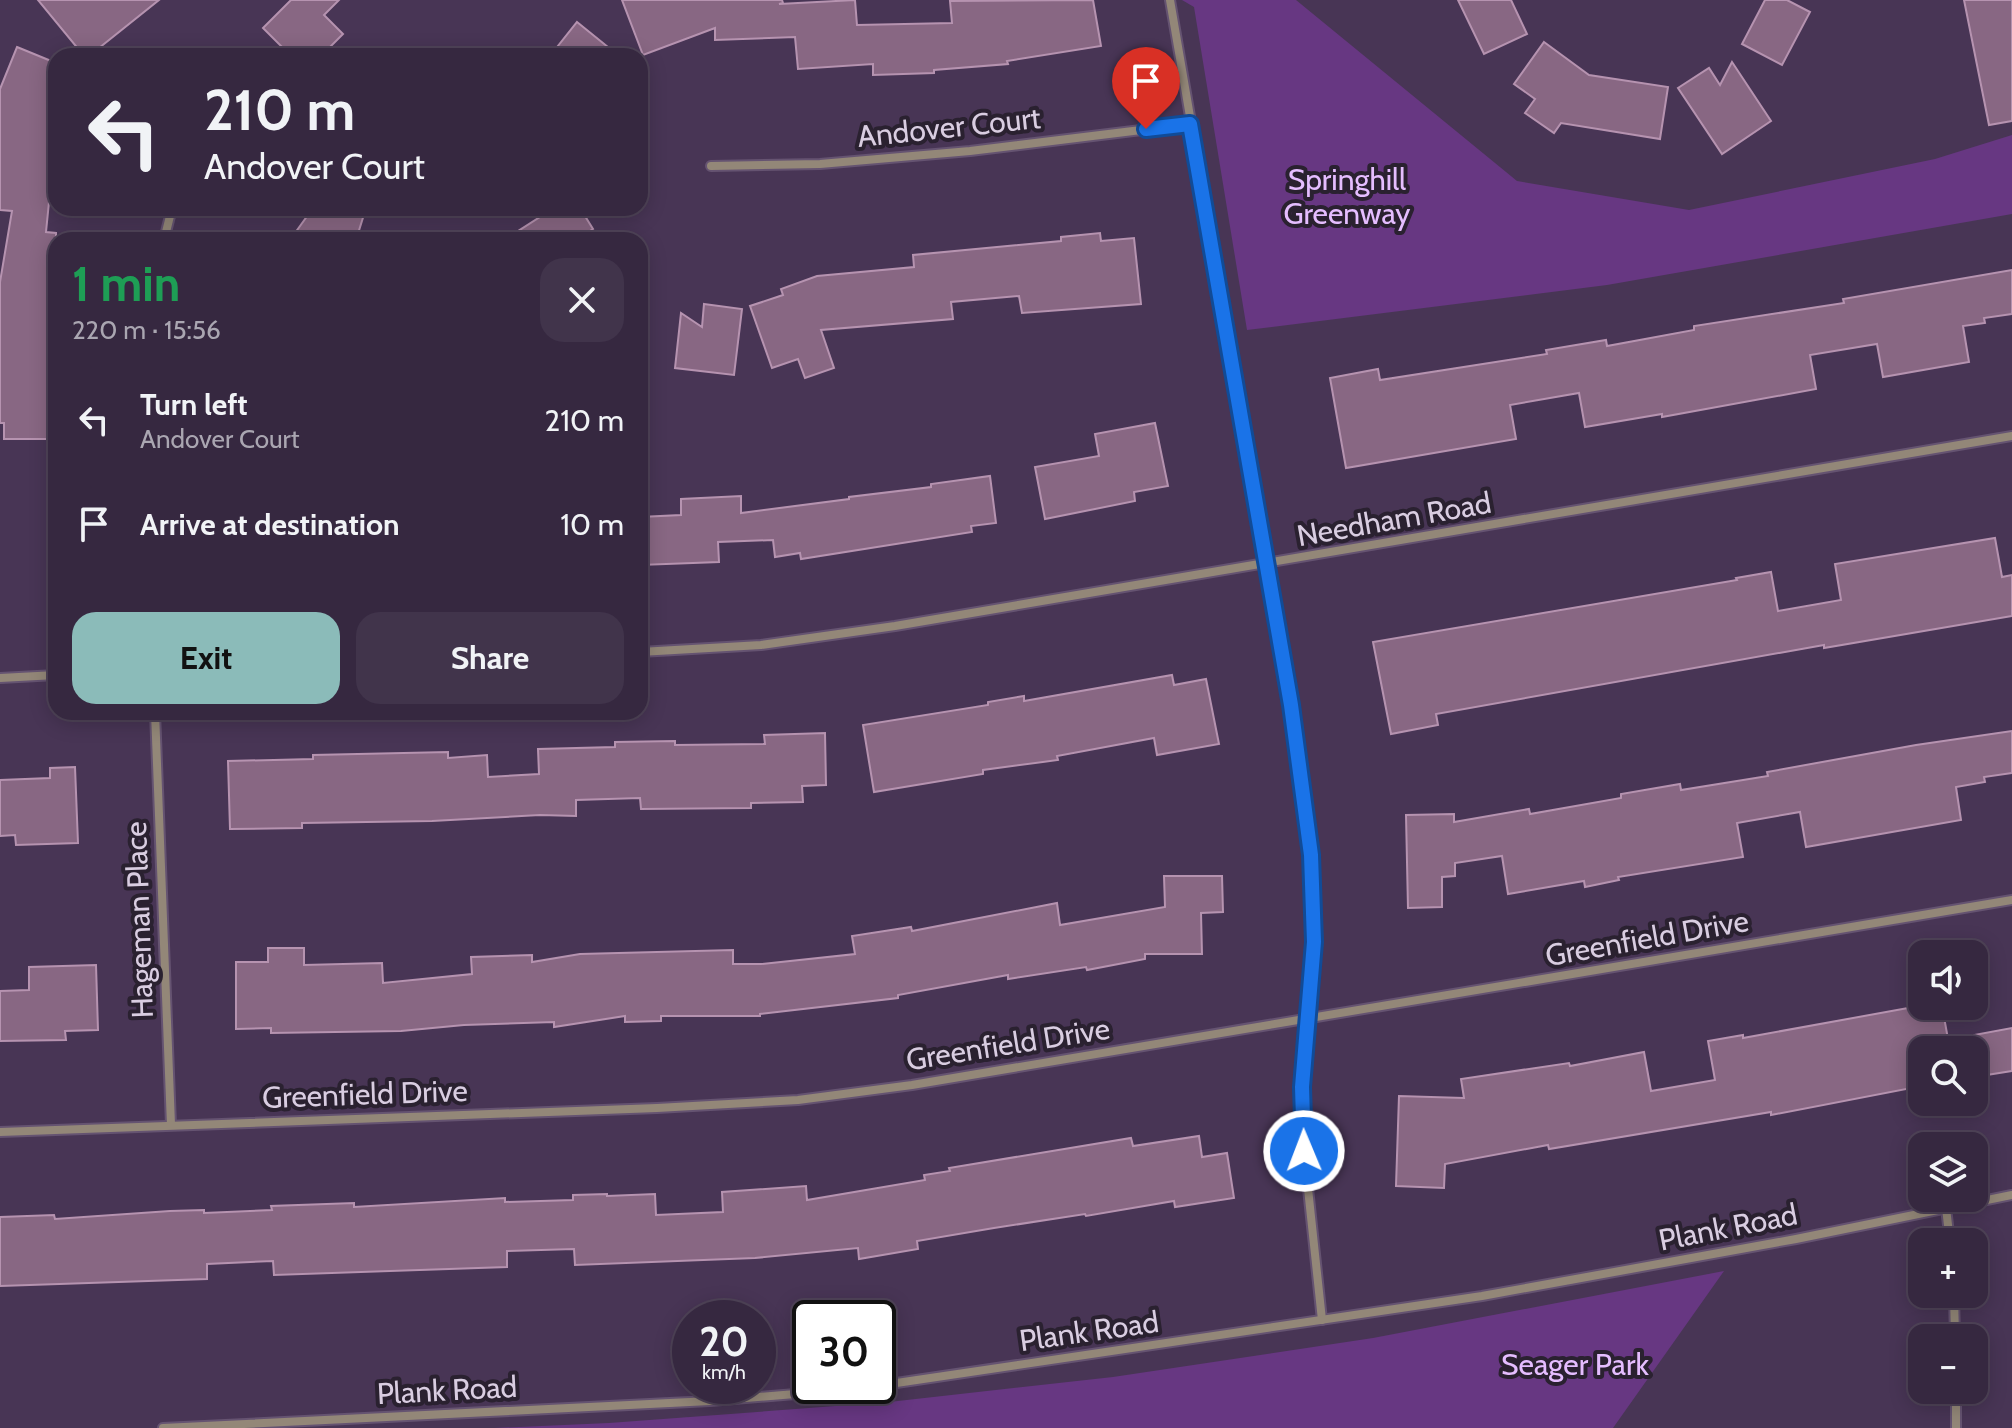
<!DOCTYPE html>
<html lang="en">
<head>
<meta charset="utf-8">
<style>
  body { margin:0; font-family:Cabin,sans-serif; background:#41344b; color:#f1f3f6; height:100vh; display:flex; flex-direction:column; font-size:30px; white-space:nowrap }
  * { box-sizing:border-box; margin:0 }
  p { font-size:26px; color:#aaa6b1 }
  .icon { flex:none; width:44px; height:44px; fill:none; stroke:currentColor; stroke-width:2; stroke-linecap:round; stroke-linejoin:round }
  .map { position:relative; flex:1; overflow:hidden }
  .sheet { position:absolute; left:48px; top:232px; width:600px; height:488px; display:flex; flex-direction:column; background:#362840; border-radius:24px; box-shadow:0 4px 20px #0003,0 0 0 2px #504459 }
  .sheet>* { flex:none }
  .guide { position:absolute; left:48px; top:48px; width:600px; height:168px; border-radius:24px; box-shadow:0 4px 20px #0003,0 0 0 2px #504459; background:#362840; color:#f1f3f6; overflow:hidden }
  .buttons { position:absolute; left:1908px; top:940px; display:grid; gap:16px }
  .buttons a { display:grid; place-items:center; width:80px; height:80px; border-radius:16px; background:#362840; box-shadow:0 4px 20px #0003,0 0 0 2px #504459; font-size:40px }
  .speed { position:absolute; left:672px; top:1300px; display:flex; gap:16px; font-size:40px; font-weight:700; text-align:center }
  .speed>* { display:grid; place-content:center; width:104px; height:104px; border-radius:50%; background:#362840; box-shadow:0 4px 20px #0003,0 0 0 2px #504459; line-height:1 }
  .speed small { font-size:20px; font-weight:400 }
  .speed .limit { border:4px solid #111; border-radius:12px; background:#fff; color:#111 }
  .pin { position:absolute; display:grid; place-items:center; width:68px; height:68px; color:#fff; margin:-82px -34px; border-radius:50% 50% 50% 0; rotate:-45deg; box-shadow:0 0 8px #0007 }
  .pin .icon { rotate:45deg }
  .me { position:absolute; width:88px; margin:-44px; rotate:359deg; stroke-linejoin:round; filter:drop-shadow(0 0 6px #0008) }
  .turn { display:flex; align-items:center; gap:28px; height:168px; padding:0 24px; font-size:36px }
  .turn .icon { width:104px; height:104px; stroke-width:2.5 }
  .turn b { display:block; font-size:56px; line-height:68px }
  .round { display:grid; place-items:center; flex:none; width:84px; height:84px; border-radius:24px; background:#41344b }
  .overview { display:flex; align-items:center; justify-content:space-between; height:136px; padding:0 24px }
  h1 { font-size:48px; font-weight:700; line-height:60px; color:#1e9e55 }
  .cta { display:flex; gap:16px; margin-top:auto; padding:16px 24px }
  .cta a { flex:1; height:92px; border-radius:24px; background:#8bbbb9; color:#111; font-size:32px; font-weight:700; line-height:92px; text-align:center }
  .cta a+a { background:#41344b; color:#f1f3f6 }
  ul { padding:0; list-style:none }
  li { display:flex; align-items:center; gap:24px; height:104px; padding:0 24px }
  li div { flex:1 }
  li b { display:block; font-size:30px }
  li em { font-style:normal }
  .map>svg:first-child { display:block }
  .green { fill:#673782 }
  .building { fill:#886783; stroke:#b693b0; stroke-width:2 }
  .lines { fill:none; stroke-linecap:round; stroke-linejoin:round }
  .minor-casing { stroke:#655371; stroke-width:12 }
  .minor { stroke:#938778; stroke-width:8 }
  .route-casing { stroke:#114b97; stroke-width:20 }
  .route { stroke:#1a73e8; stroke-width:14 }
  .labels { text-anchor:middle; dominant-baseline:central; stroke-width:8; stroke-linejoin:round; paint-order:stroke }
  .street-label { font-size:30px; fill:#d9cde1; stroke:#2a2130 }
  .park-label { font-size:30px; fill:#e5bdff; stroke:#2a2130 }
</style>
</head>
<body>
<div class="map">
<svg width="2012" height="1428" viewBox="0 0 2012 1428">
  <rect width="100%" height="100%" fill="#483555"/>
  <!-- green -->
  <g class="green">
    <polygon points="1182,0 1296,0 1517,181 1689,210 1935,159 2012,135 2012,214 1607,285 1247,330 1194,7"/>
    <polygon points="1724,1271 1613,1428 494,1428 609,1423 889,1402 1113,1377 1373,1338"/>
  </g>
  <!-- building -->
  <g class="building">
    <polygon points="38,0 159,0 89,56 84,56"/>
    <polygon points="291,0 339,0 324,15 343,34 321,56 291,56 263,28"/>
    <polygon points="622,0 782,0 783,3 779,4 855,0 857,25 952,23 950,1 1093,0 1101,46 1007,61 1008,64 934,70 934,73 873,75 873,64 798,69 795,37 715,40 715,28 643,55"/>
    <polygon points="1458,0 1511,0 1527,34 1484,54"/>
    <polygon points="1765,0 1787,0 1810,12 1782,65 1742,44"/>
    <polygon points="1964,0 2012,0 2012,121 1989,125"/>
    <polygon points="577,22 619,56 550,56"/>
    <polygon points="1544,42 1589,75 1668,87 1660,139 1561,123 1554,133 1525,113 1535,99 1514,84"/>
    <polygon points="17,47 56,63 56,182 51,182 46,232 56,233 56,439 4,439 4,423 0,423 0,282 12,211 0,210 0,89"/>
    <polygon points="1732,62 1771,121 1722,154 1678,88 1709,68 1720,85"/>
    <polygon points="313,208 366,208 356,240 290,240"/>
    <polygon points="554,208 580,208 593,229 575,240 504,240"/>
    <polygon points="1100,233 1101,241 1134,238 1141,304 1022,313 1019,296 951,302 953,319 821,330 834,368 805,378 798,359 772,368 750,306 783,295 781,289 817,276 914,267 913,255 1061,241 1061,237"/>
    <polygon points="2012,270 2012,314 1984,318 1985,323 1963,326 1969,362 1883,377 1877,344 1810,355 1816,389 1662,417 1662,414 1585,427 1579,393 1510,405 1516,439 1346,468 1330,378 1378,369 1380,380 1547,354 1546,350 1606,340 1607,346 1694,330 1694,326 1844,303 1843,299"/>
    <polygon points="704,304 742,309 734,375 675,368 681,313 702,327"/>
    <polygon points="1155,423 1168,486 1134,492 1135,501 1045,519 1035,467 1099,456 1095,434"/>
    <polygon points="990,476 996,523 971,526 972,532 801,559 800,553 775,557 773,540 718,542 719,562 640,565 640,517 681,515 681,499 741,496 741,513 849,499 849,497 931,487 931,484"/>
    <polygon points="1995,538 2002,577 2012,575 2012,616 1824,648 1824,645 1436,714 1438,725 1391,734 1373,642 1737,580 1736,578 1771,572 1778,611 1841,600 1835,564"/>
    <polygon points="1172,675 1174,685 1206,679 1219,744 1157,755 1154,738 1057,756 1058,760 983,770 983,774 874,792 863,725 988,705 988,702 1024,696 1024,701"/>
    <polygon points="2012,731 2012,773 1984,777 1985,782 1956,787 1961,820 1806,847 1800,812 1737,823 1743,857 1618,877 1619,880 1585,887 1584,881 1508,894 1502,856 1455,863 1455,876 1442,877 1442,907 1408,908 1406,815 1454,814 1454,822 1529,809 1530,814 1621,798 1621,794 1680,784 1681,790 1768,776 1767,772 1916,745"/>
    <polygon points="825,733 826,785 802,786 803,802 751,803 751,808 641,809 640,798 576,800 576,816 540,815 432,821 302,823 302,828 230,829 228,761 313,759 313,755 448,752 448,758 487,755 488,777 539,774 538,749 615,747 615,742 675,741 675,745 765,744 764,735"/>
    <polygon points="75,767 78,843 16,845 15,835 0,836 0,780 50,778 50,768"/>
    <polygon points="1164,876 1222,876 1223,912 1201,913 1202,954 1145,954 1145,959 1087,970 1086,967 1008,979 1008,975 898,995 898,998 760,1014 760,1016 661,1016 661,1021 625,1022 625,1016 554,1027 554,1022 464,1025 401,1031 271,1033 271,1028 236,1029 236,962 268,962 268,948 304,948 304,965 382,963 383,983 472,974 471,957 532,955 532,962 580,954 733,950 733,964 761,964 855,954 852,936 911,927 912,931 1057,903 1060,925 1165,907"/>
    <polygon points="96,965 98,1030 65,1031 66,1040 0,1041 0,991 29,990 29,967"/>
    <polygon points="1919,1006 1942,1006 1950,1050 1922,1050 1922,1086 1771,1115 1771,1112 1549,1149 1548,1145 1445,1164 1444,1188 1396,1186 1399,1096 1464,1098 1461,1079 1569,1063 1570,1066 1644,1052 1651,1091 1715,1080 1708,1041 1743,1035 1743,1038"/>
    <polygon points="2012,1028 2012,1071 1974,1077 1974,1035"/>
    <polygon points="1199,1136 1202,1157 1227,1153 1234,1198 1175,1207 1174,1201 1086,1216 1085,1214 994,1228 917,1241 918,1249 859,1259 858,1248 755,1258 575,1265 574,1249 507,1251 507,1267 274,1275 273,1261 207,1264 207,1279 0,1286 0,1217 54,1215 55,1219 170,1211 204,1210 204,1213 272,1210 271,1206 354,1203 354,1207 505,1198 505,1202 573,1200 573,1195 607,1194 607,1196 655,1194 656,1215 723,1212 722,1192 806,1186 807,1200 925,1180 924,1175 950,1171 949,1168 1131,1138 1133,1146"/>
  </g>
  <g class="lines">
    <!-- minor casing -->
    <g class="minor-casing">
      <g id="minor">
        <polyline points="1170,0 1291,705 1311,855 1314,942 1302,1087 1304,1151 1322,1320"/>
        <polyline points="711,166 820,164 970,151 1190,124"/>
        <polyline points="164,240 172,208"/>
        <polyline points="640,652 761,645 895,626 2012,436"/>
        <polyline points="0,678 56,675"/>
        <polyline points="155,712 171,1125"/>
        <polyline points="0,1132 657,1108 798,1100 912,1085 2012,900"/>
        <polyline points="1946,1208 1950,1242"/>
        <polyline points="1954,1294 1955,1338"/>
        <polyline points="1956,1390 1956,1428"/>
        <polyline points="163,1428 710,1401 856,1389 1482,1296 1796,1239 2012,1195"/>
      </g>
    </g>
    <!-- minor -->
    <use href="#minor" class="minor"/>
  </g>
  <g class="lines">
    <!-- route casing -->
    <g class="route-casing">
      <polyline id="route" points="1146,129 1190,124 1291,705 1311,855 1314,942 1302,1087 1304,1151"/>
    </g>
    <!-- route -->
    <use href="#route" class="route"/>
  </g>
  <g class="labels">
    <!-- street labels -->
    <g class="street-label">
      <text transform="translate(949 127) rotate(-6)">Andover Court</text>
      <text transform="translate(1394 519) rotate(-10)">Needham Road</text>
      <text transform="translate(139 920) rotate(-92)">Hageman Place</text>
      <text transform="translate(1647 938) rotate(-10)">Greenfield Drive</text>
      <text transform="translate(1008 1044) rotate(-9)">Greenfield Drive</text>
      <text transform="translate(365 1094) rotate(-2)">Greenfield Drive</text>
      <text transform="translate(1728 1227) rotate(-11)">Plank Road</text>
      <text transform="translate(1089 1331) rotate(-8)">Plank Road</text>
      <text transform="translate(447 1390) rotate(-3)">Plank Road</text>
    </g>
    <!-- park labels -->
    <g class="park-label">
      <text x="1347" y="179">Springhill<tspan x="1347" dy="34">Greenway</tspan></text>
      <text x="1575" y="1364">Seager Park</text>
    </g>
  </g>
</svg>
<div class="buttons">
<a><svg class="icon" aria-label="sound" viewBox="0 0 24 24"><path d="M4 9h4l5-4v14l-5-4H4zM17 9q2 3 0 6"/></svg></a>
<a><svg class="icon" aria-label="search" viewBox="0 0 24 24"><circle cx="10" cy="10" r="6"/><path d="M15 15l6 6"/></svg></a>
<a><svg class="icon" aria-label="layers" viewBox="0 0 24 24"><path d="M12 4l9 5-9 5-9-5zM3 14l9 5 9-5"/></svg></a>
<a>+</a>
<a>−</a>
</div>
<div class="speed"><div>20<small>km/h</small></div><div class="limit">30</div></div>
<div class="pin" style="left:1146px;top:129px;background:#d93025"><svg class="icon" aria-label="arrive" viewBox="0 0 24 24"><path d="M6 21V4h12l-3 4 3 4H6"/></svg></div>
<svg class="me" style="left:1304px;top:1151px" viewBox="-20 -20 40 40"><circle r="17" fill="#1a73e8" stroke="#fff" stroke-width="3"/><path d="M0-11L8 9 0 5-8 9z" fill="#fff"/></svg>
<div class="guide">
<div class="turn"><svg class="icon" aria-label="left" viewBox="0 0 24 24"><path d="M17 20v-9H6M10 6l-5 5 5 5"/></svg><div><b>210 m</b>Andover Court</div></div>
</div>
<section class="sheet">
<div class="overview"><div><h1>1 min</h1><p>220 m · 15:56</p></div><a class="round"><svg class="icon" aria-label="close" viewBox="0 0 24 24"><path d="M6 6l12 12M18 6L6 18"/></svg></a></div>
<ul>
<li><svg class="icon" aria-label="left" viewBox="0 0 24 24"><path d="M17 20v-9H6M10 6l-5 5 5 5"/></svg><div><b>Turn left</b><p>Andover Court</p></div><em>210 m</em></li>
<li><svg class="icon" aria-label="arrive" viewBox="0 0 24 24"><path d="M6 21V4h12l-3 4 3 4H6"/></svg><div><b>Arrive at destination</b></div><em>10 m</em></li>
</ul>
<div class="cta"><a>Exit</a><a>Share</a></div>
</section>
</div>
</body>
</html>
